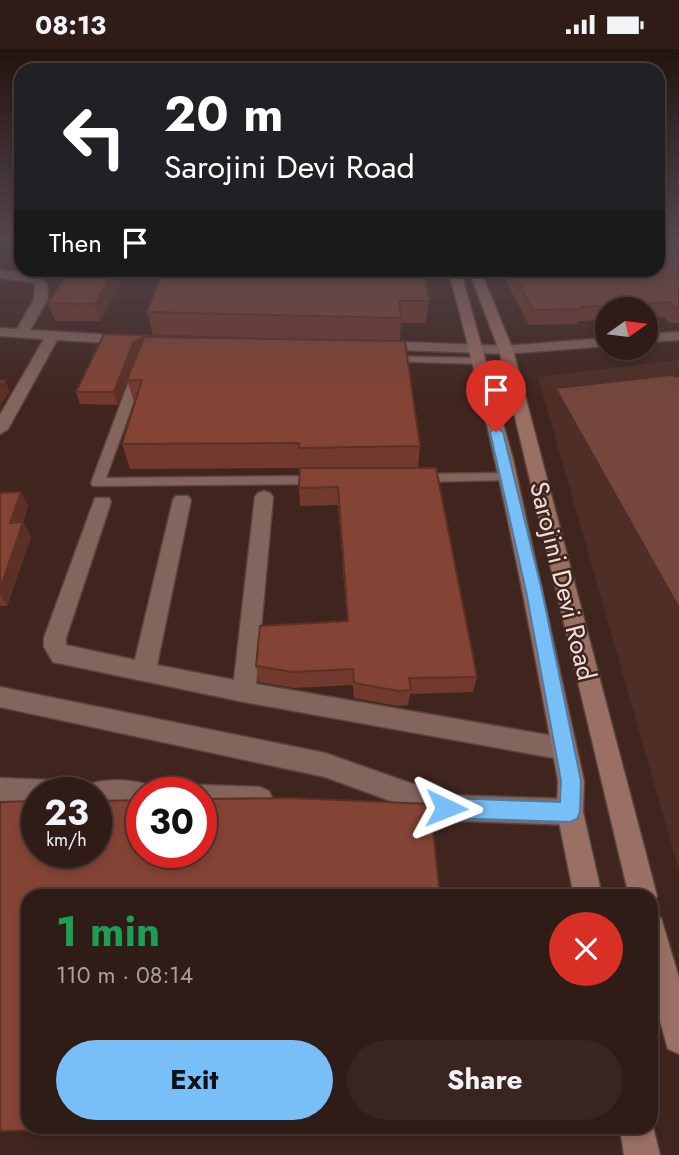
<!DOCTYPE html>
<html lang="en">
<head>
<meta charset="utf-8">
<style>
  body { margin:0; font-family:Jost,sans-serif; background:#382520; color:#f1f3f6; height:100vh; display:flex; flex-direction:column; font-size:26px; white-space:nowrap }
  * { box-sizing:border-box; margin:0 }
  p { font-size:23px; color:#a8a1a1 }
  .icon { flex:none; width:38px; height:38px; fill:none; stroke:currentColor; stroke-width:2; stroke-linecap:round; stroke-linejoin:round }
  .map { position:relative; flex:1; overflow:hidden }
  .side { position:absolute; left:21px; top:840px; width:637px; height:245px; display:flex; flex-direction:column; background:#301c17; border-radius:21px; box-shadow:0 4px 10px #0003,0 0 0 2px #4b3a36 }
  .side>* { flex:none }
  .banner { position:absolute; left:14px; top:14px; width:651px; height:214px; border-radius:21px; box-shadow:0 4px 10px #0003,0 0 0 2px #4b3a36; background:#202124; color:#fff; overflow:hidden }
  .needle { width:46px; rotate:76deg }
  .controls { position:absolute; left:595px; top:248px; display:grid; gap:14px }
  .controls a { display:grid; place-items:center; width:63px; height:63px; border-radius:50%; background:#301c17; box-shadow:0 4px 10px #0003,0 0 0 2px #4b3a36; font-size:35px }
  .speed { position:absolute; left:21px; top:728px; display:flex; gap:14px; font-size:35px; font-weight:700; text-align:center }
  .speed>* { display:grid; place-content:center; width:91px; height:91px; border-radius:50%; background:#301c17; box-shadow:0 4px 10px #0003,0 0 0 2px #4b3a36; line-height:1 }
  .speed small { font-size:18px; font-weight:400 }
  .speed .limit { border:10px solid #d22; background:#fff; color:#111 }
  .pin { position:absolute; display:grid; place-items:center; width:60px; height:60px; color:#fff; margin:-72px -30px; border-radius:50% 50% 50% 0; rotate:-45deg; box-shadow:0 0 7px #0007 }
  .pin .icon { rotate:45deg }
  .me { position:absolute; width:77px; margin:-38px; rotate:92deg; stroke-linejoin:round; filter:drop-shadow(0 0 5px #0008) }
  .turn { display:flex; align-items:center; gap:24px; height:147px; padding:0 35px; font-size:32px }
  .turn .icon { width:91px; height:91px; stroke-width:2.5 }
  .turn b { display:block; font-size:49px; line-height:60px }
  .then { display:flex; align-items:center; height:66px; padding:0 35px; background:#0003; gap:14px; font-size:26px }
  .round { display:grid; place-items:center; flex:none; width:74px; height:74px; border-radius:37px; background:#382520 }
  .overview { display:flex; align-items:center; justify-content:space-between; height:119px; padding:0 35px }
  h1 { font-size:42px; font-weight:700; line-height:52px; color:#1e9e55 }
  .primary-button { display:flex; gap:14px; margin-top:auto; padding:14px 35px }
  .primary-button a { flex:1; height:80px; border-radius:42px; background:#78bff8; color:#111; font-size:28px; font-weight:700; line-height:80px; text-align:center }
  .primary-button a+a { background:#382520; color:#f1f3f6 }
  .status { display:flex; justify-content:space-between; align-items:center; height:49px; padding:0 35px; background:#301c17; direction:ltr }
  .status svg { height:19px; fill:currentColor }
  .map>svg:first-child { display:block }
  .built { fill:#4e2e26 }
  .green { fill:#74463c }
  .lines { fill:none; stroke-linecap:round; stroke-linejoin:round }
  .lane-casing { stroke:#5a443e; stroke-width:3 }
  .street-casing { stroke:#5a443e; stroke-width:3 }
  .secondary-casing { stroke:#5a443e; stroke-width:3 }
  .lane { fill:#84655e; fill-rule:evenodd }
  .street { fill:#84655e; fill-rule:evenodd }
  .secondary { fill:#9a6f64; fill-rule:evenodd }
  .wall { fill:#723a2e }
  .shaded-wall { fill:#5c3025 }
  .building { fill:#844435; stroke:#5c3025; stroke-width:2 }
  .route { fill:#78bff8; stroke:#4e7ca1; stroke-width:2 }
  .labels { text-anchor:middle; dominant-baseline:central; stroke-width:5; stroke-linejoin:round; paint-order:stroke }
  .street-label { font-size:26px; fill:#f0ded9; stroke:#40251f }
</style>
</head>
<body>
<div class="status"><b>08:13</b><svg viewBox="0 0 49 12"><path d="M0 12V9h3v3zM5 12V6h3v6zM10 12V3h3v9zM15 12V0h3v12zM26 1h20v11H26zM47 4h2v5h-2z"/></svg></div>
<div class="map">
<svg width="679" height="1106" viewBox="0 0 679 1106">
  <rect width="100%" height="100%" fill="#40251f"/>
  <!-- built -->
  <polygon class="built" points="679,311 679,822 538,328"/>
  <!-- green -->
  <polygon class="green" points="671,327 679,329 679,557 557,340"/>
  <g class="lines">
    <!-- lane casing -->
    <g class="lane-casing">
      <g id="lane">
        <polygon points="386,307 480,309 486,312 480,315 382,312 382,308"/>
        <polygon points="138,321 144,324 106,429 319,427 326,431 319,435 93,437 91,434 132,324"/>
        <polygon points="507,424 512,425 512,431 418,433 411,429 418,425"/>
      </g>
    </g>
    <!-- street casing -->
    <g class="street-casing">
      <g id="street">
        <polygon points="0,221 38,227 47,235 48,250 30,281 130,287 137,291 130,295 57,291 8,380 0,385 0,366 44,290 0,287 0,279 17,280 34,250 35,236 30,233 0,229"/>
        <polygon points="679,283 679,291 646,293 646,285"/>
        <polygon points="607,289 607,297 506,305 379,300 372,296 379,292 506,297"/>
        <polygon points="264,442 270,444 273,448 256,635 565,689 574,692 577,700 574,708 565,711 244,653 53,613 44,598 44,589 95,449 109,449 111,453 66,589 66,596 135,611 173,451 176,447 188,447 191,451 157,616 234,631 255,448 258,444"/>
        <polygon points="0,638 325,704 444,746 570,750 579,754 583,763 579,772 570,776 432,771 423,767 421,763 325,728 0,658"/>
        <path d="M0,729L77,732L87,736C104,729 134,730 151,737L154,744H142V759L96,758V744H37V755L0,753Z"/>
        <polygon points="201,736 260,738 269,742 273,751 269,760 260,764 201,762 201,744 190,744 192,740"/>
      </g>
    </g>
    <!-- secondary casing -->
    <g class="secondary-casing">
      <g id="secondary">
        <path d="M448,220H460L513,410L584,732L583,763L602,847H574L557,763L558,732C527,560 494,389 448,220Z"/>
        <polygon points="468,220 480,220 513,301 657,847 651,858 651,847 629,847 499,301"/>
        <polygon points="651,864 661,869 679,929 679,1005 668,1000 651,940"/>
        <polygon points="651,1070 660,1106 624,1106 620,1078 651,1078"/>
      </g>
    </g>
    <!-- lane -->
    <use href="#lane" class="lane"/>
    <!-- street -->
    <use href="#street" class="street"/>
    <!-- secondary -->
    <use href="#secondary" class="secondary"/>
  </g>
  <!-- wall -->
  <g class="wall">
    <polygon points="658,192 679,192 679,274 669,274 664,268 646,269 646,261 607,261 607,271 578,272 578,275 529,276 500,220 658,220"/>
    <polygon points="70,220 128,220 100,272 55,272 48,254"/>
    <polygon points="164,220 429,252 426,274 401,274 400,292 420,397 418,419 477,628 473,643 410,645 408,656 397,657 354,649 353,636 293,639 259,633 256,617 347,572 338,456 300,457 299,439 301,419 130,420 122,395 135,356 127,331 137,306 118,356 80,355 76,343 104,285 394,292 153,286 147,263"/>
    <polygon points="21,443 28,457 23,473 31,488 7,557 0,557 0,444"/>
  </g>
  <!-- shaded-wall -->
  <g class="shaded-wall">
    <polygon points="114,220 128,220 100,272 95,255"/>
    <polygon points="141,289 144,301 137,306 118,356 114,343 133,294"/>
    <polygon points="5,331 10,343 0,356 0,338"/>
    <polygon points="21,443 28,457 18,488 10,474"/>
    <polygon points="23,473 31,488 7,557 0,545 0,540"/>
  </g>
  <!-- building -->
  <g class="building">
    <polygon points="658,192 679,192 679,259 675,259 670,253 581,258 582,260 533,261 511,220 658,220"/>
    <polygon points="70,220 114,220 95,255 48,254"/>
    <polygon points="164,220 424,220 429,252 399,252 401,269 147,263"/>
    <polygon points="104,285 285,290 144,288 143,289 141,289 133,294 114,343 76,343"/>
    <polygon points="144,288 405,292 420,397 299,399 299,394 122,395 142,331 127,331"/>
    <polygon points="0,331 5,331 0,338"/>
    <polygon points="300,419 436,419 477,628 409,629 411,641 399,642 354,634 353,620 292,623 256,617 260,577 348,572 338,438 299,439"/>
    <polygon points="21,443 10,474 23,473 0,540 0,444"/>
    <polygon points="289,749 430,755 440,847 28,847 28,1078 261,1078 0,1082 0,753 37,752 37,803 96,803 96,752 142,751 142,803 201,803 201,750"/>
  </g>
  <!-- sky -->
  <linearGradient id="sky" x2="0" y2="1"><stop stop-color="#231411"/><stop offset="0.55" stop-color="#53464d"/><stop offset="1" stop-color="#53464d" stop-opacity="0"/></linearGradient>
  <rect width="679" height="347" fill="url(#sky)"/>
  <!-- route -->
  <polygon class="route" points="496,379 503,383 542,542 581,732 580,763 577,770 570,773 446,769 439,766 436,759 439,752 446,749 560,753 561,732 526,542 490,383"/>
  <g class="labels">
    <!-- street labels -->
    <g class="street-label">
      <text transform="translate(563 532) rotate(76)">Sarojini Devi Road</text>
    </g>
  </g>
</svg>
<div class="controls">
<a><svg class="needle" viewBox="-14 -14 28 28"><path d="M0-13l5 13h-10z" fill="#e53935"/><path d="M0 13l5-13h-10z" fill="#a8a1a1"/></svg></a>
</div>
<div class="speed"><div>23<small>km/h</small></div><div class="limit">30</div></div>
<div class="pin" style="left:496px;top:383px;background:#d93025"><svg class="icon" aria-label="arrive" viewBox="0 0 24 24"><path d="M6 21V4h12l-3 4 3 4H6"/></svg></div>
<svg class="me" style="left:446px;top:759px" viewBox="-20 -20 40 40"><path d="M0-17L14 15 0 8-14 15z" fill="#78bff8" stroke="#fff" stroke-width="4"/></svg>
<div class="banner">
<div class="turn"><svg class="icon" aria-label="left" viewBox="0 0 24 24"><path d="M17 20v-9H6M10 6l-5 5 5 5"/></svg><div><b>20 m</b>Sarojini Devi Road</div></div>
<div class="then">Then<svg class="icon" aria-label="arrive" viewBox="0 0 24 24"><path d="M6 21V4h12l-3 4 3 4H6"/></svg></div>
</div>
<section class="side">
<div class="overview"><div><h1>1 min</h1><p>110 m · 08:14</p></div><a class="round" style="background:#d93025;color:#fff"><svg class="icon" aria-label="close" viewBox="0 0 24 24"><path d="M6 6l12 12M18 6L6 18"/></svg></a></div>
<div class="primary-button"><a>Exit</a><a>Share</a></div>
</section>
</div>
</body>
</html>
